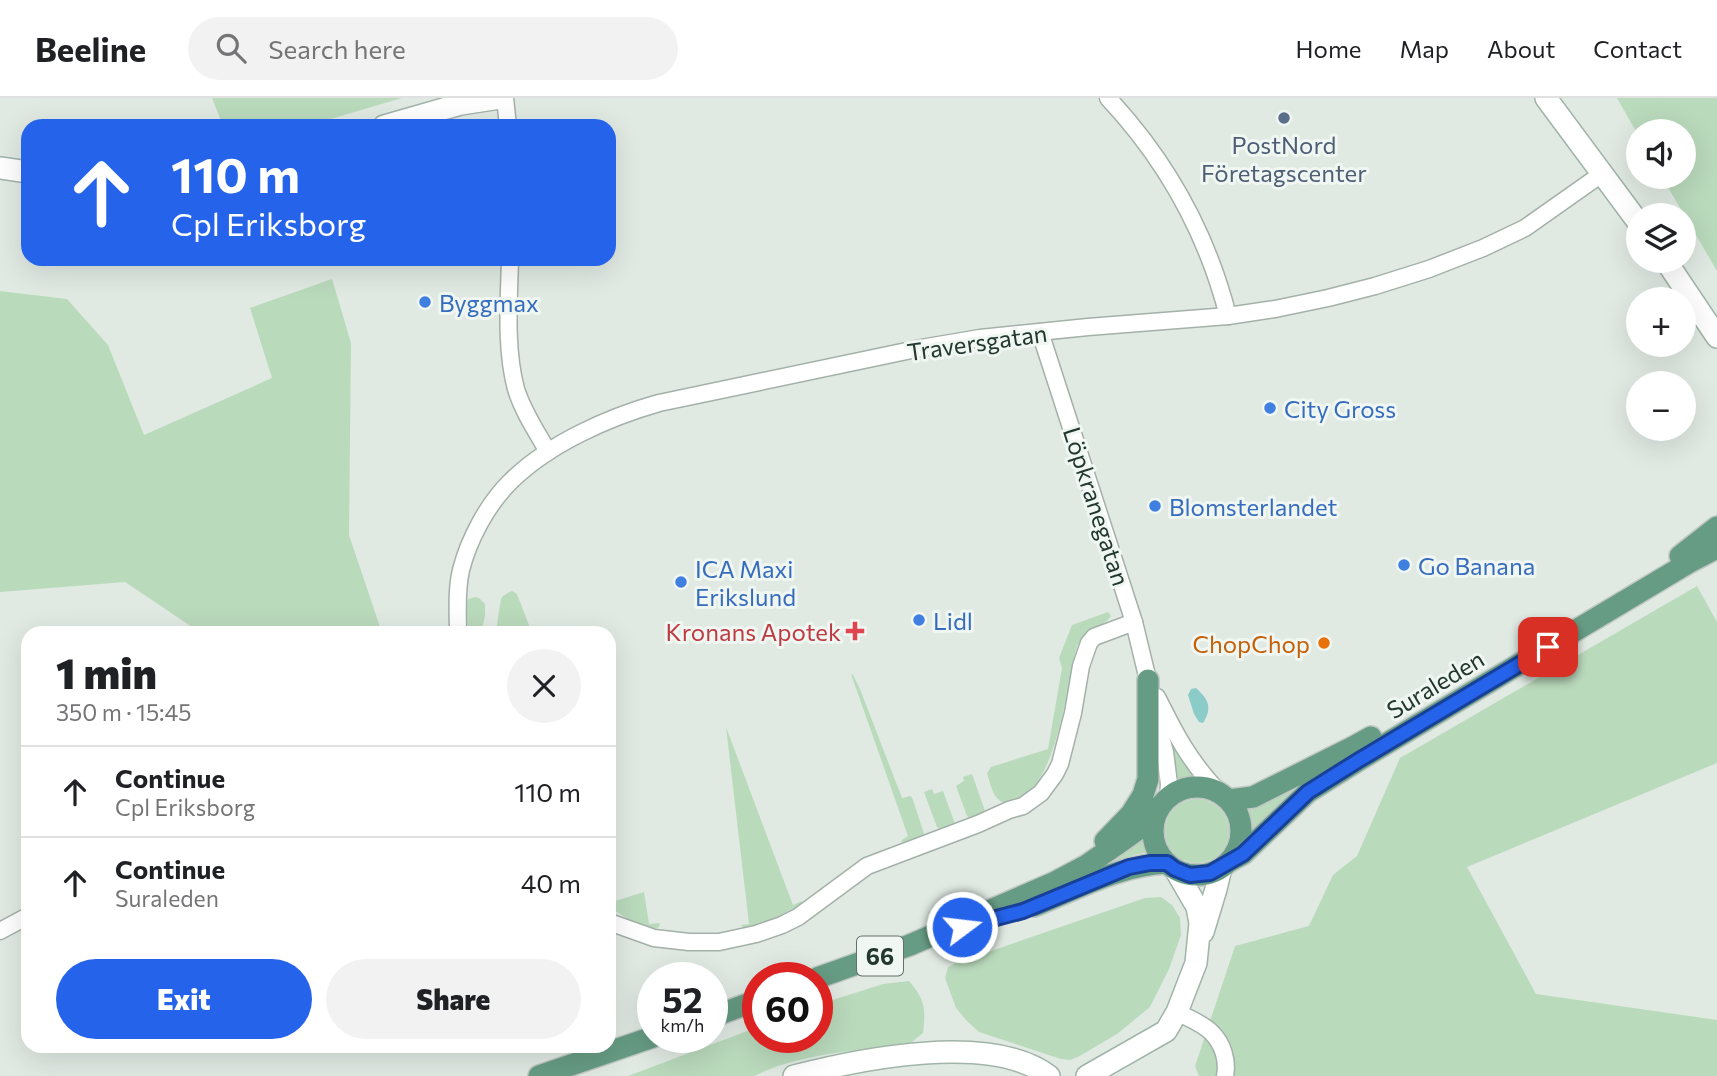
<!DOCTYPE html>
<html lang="en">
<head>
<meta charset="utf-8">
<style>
  body { margin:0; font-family:Commissioner,sans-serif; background:#f2f2f2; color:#202124; height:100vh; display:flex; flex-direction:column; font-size:26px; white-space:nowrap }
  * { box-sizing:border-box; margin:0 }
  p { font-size:23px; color:#757577 }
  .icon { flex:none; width:38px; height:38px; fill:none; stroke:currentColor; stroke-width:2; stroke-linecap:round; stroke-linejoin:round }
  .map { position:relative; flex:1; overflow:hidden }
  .details { position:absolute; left:21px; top:528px; width:595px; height:427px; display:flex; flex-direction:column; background:#fff; border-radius:21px; box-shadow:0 7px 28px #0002 }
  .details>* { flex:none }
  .hud { position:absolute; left:21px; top:21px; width:595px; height:147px; border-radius:21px; box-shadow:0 7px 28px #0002; background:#2563eb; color:#fff; overflow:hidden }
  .tools { position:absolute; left:1626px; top:21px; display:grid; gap:14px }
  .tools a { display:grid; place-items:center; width:70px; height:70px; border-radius:50%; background:#fff; box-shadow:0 7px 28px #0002; font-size:35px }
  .speed { position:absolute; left:637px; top:864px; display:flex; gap:14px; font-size:35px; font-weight:700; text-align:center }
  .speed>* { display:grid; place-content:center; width:91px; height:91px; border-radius:50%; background:#fff; box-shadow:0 7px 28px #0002; line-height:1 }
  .speed small { font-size:18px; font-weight:400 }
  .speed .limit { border:10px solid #d22; background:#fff; color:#111 }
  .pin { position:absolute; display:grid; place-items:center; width:60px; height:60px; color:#fff; margin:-30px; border-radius:14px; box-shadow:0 4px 10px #0006 }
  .me { position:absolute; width:77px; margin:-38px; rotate:75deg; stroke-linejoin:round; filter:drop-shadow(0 0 5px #0008) }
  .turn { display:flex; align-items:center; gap:24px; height:147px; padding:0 35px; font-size:32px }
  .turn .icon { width:91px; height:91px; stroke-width:2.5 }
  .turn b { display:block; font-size:49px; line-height:60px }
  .round { display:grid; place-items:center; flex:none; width:74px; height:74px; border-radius:37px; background:#f2f2f2 }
  .summary { display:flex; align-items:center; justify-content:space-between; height:119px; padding:0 35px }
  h1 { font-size:42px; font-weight:800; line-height:52px }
  .action { display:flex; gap:14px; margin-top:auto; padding:14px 35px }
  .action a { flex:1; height:80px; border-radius:42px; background:#2563eb; color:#fff; font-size:28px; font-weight:800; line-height:80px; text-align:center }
  .action a+a { background:#f2f2f2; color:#202124 }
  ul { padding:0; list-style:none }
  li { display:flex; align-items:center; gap:21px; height:91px; padding:0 35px; border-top:2px solid #e0e0e0 }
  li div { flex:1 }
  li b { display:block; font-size:26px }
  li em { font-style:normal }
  header { display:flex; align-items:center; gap:42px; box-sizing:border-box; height:98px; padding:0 35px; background:#fff; border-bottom:2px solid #e0e0e0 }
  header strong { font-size:33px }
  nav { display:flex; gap:38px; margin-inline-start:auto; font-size:24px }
  .search { width:490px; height:63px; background:#f2f2f2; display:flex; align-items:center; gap:18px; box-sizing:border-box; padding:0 24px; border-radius:38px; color:#757577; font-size:26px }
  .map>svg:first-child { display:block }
  .green { fill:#badabc }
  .water { fill:#8bcbc8 }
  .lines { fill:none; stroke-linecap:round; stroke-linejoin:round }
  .street-casing { stroke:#a3b1a9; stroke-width:19 }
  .secondary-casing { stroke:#a0b4a9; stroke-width:24 }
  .primary-casing { stroke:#c1c7c4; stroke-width:24 }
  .street { stroke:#fff; stroke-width:16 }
  .secondary { stroke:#fff; stroke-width:21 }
  .primary { stroke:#679c84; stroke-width:21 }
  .route-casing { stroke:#184099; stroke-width:18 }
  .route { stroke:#2563eb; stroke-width:12 }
  .service-dot { fill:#5c6f8a; stroke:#f0f6f2; stroke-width:2.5 }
  .shop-dot { fill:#3f7fe0; stroke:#f0f6f2; stroke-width:2.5 }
  .health-dot { fill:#e0444e; stroke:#f0f6f2; stroke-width:2.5 }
  .food-dot { fill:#e8710a; stroke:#f0f6f2; stroke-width:2.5 }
  .labels { text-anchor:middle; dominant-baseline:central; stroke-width:6; stroke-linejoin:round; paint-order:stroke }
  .shield { fill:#f0f6f2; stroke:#607169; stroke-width:2 }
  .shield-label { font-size:23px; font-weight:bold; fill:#22382e }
  .service-label { font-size:24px; fill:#4e5e75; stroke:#f0f6f2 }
  .shop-label { font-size:24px; fill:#366cbe; stroke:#f0f6f2; text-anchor:start }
  .street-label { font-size:24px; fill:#22382e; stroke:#f0f6f2 }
  .health-label { font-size:24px; fill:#be3a42; stroke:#f0f6f2; text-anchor:end }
  .food-label { font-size:24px; fill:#c56008; stroke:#f0f6f2; text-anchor:end }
</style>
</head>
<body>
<header>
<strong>Beeline</strong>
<div class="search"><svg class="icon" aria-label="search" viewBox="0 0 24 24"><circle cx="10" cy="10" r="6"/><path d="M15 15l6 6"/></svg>Search here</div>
<nav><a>Home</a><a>Map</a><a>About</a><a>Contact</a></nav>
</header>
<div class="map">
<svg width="1717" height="978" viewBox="0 0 1717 978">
  <rect width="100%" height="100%" fill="#e0eae3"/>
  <!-- green -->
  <g class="green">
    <polygon points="212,0 402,0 307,28 223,28"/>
    <polygon points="1617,0 1717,0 1717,173 1662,79 1684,79 1684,33 1638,33 1638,37"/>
    <polygon points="332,181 351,245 349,437 382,535 201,535 125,484 0,494 0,193 67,201 108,247 144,337 272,280 250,210"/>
    <polygon points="1697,488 1717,524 1717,665 1467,769 1536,896 1717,922 1717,978 1199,978 1195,968 1235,848 1309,828 1333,777 1357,758 1400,660"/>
    <path d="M512,493L517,496L532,535H496C497,530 500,501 502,499C503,497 510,494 512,493Z"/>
    <polygon points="476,499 479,500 485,506 485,518 481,535 468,535 467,507 468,501"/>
    <path d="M1108,514L1111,518L1107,523L1085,537L1077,548C1066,588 1058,691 1012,704C994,709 991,687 987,675L991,669L1048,651L1062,570L1059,560L1072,527Z"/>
    <path d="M851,576L853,577L860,591L902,700L911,698L913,702L924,736C919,741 908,746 901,744L902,742L908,738Z"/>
    <polygon points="726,629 793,807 802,803 802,808 792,816 745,832 741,827 749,826"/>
    <polygon points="1168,640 1170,640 1197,680 1176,683 1176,672"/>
    <polygon points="972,676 985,713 982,716 970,720 967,718 956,688 964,683 963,679"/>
    <polygon points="1295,689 1297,690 1298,693 1249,741 1249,726 1245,710"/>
    <polygon points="932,691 934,696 943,693 954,723 955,726 942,732 937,729 924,694"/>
    <circle cx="1197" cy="733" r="32"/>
    <polygon points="1144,734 1149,754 1134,757 1085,778"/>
    <polygon points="644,794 649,826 660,825 659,829 653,832 631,823 609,809 609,795 612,804"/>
    <polygon points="1161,799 1172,807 1180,820 1181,837 1169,871 1150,909 1117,936 1078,959 1070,962 1061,961 979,934 967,923 956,910 945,880 948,869 956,865 1145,800"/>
    <path d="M909,883C925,901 926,911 923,935L912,944C859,954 803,954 754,978H628L758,929V940H817V907L883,886Z"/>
  </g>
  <!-- water -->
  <path class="water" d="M1196,590C1208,601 1213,609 1203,625L1199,624L1194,616L1188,597L1191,591Z"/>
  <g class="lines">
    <!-- street casing -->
    <g class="street-casing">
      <g id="street">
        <polyline points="505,0 508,28"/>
        <path d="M1108,0C1166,62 1207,136 1228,218"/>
        <path d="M510,161C509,203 505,250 516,291C523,314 537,334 548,354"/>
        <polyline points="1040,234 1134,524 1148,582 1155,617 1165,654 1169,686 1168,699"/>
        <path d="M458,536C458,514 456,493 461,472C469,441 487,407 510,384C548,346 609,319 659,305L921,250L980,240L1088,229L1228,218L1275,211L1328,200L1375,188L1429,171L1483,150L1525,130L1603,75"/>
        <path d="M1157,599C1175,635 1189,663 1218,693"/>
        <polyline points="609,824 654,840 689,844 719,844 756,836 782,827 798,819 867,768 978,726 1009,712 1023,708 1041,695 1055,676 1060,666 1073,615 1081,568 1089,545 1094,539 1134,524"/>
        <polyline points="0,833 28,818"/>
        <path d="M1177,914C1188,920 1204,926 1212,935C1223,946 1228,963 1225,978"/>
      </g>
    </g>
    <!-- secondary casing -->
    <g class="secondary-casing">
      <g id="secondary">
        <polyline points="1546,0 1638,124"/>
        <polyline points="384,28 461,6 500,0"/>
        <polyline points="0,70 28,74"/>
        <polyline points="1666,163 1717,239"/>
        <polyline points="1203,834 1216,791 1221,770"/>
        <path d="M794,978C860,961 991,934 1049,978"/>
        <polyline points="1087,978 1166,933 1177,914 1196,865 1200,825 1197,809 1175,771"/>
      </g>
    </g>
    <!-- primary casing -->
    <g class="primary-casing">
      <g id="primary">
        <polyline points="1680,458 1717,429"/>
        <circle cx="1197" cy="733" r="44"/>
        <polyline points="1229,702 1253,699 1353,649 1371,639"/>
        <polyline points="1105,743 1131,716 1143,697 1148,681 1148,582"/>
        <polyline points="1230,763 1243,756 1308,694 1359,662 1690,464 1717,450"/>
        <path d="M1034,808C1077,791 1120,767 1167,765"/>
        <polyline points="817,880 910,847 1053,785 1087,767 1119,745 1143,728 1160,708"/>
        <polyline points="712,919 758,902"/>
        <polyline points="539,978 653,939"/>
      </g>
    </g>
    <!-- street -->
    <use href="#street" class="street"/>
    <!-- secondary -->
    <use href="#secondary" class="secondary"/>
    <!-- primary -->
    <use href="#primary" class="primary"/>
  </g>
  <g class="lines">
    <!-- route casing -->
    <g class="route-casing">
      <polyline id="route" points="962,829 1023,813 1129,769 1150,765 1167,765 1175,771 1190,777 1210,775 1243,756 1308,694 1359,662 1548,549"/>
    </g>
    <!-- route -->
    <use href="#route" class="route"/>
  </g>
  <!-- markers -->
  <circle class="service-dot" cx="1284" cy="20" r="7"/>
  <g class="shop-dot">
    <circle cx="425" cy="204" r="7"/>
    <circle cx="1270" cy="310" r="7"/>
    <circle cx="1155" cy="408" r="7"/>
    <circle cx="1404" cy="467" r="7"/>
    <circle cx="681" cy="484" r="7"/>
    <circle cx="919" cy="522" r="7"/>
  </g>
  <path class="health-dot" d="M851.5 522.5h7v7h7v7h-7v7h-7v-7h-7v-7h7z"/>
  <circle class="food-dot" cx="1324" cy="545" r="7"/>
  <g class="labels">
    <!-- shield labels -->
    <rect class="shield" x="857" y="838.5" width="46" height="39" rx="5"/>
    <g class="shield-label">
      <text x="880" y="858">66</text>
    </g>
    <!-- service labels -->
    <g class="service-label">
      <text x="1284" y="46">PostNord<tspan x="1284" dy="28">Företagscenter</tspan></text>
    </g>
    <!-- shop labels -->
    <g class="shop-label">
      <text x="439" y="204">Byggmax</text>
      <text x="1284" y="310">City Gross</text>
      <text x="1169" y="408">Blomsterlandet</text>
      <text x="1418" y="467">Go Banana</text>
      <text x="695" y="470">ICA Maxi<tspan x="695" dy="28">Erikslund</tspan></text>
      <text x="933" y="522">Lidl</text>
    </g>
    <!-- street labels -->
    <g class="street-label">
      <text transform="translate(977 244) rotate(-8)">Traversgatan</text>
      <text transform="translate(1097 408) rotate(72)">Löpkranegatan</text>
      <text transform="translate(1435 586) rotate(-31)">Suraleden</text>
    </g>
    <!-- health labels -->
    <g class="health-label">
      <text x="841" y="533">Kronans Apotek</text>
    </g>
    <!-- food labels -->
    <g class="food-label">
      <text x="1310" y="545">ChopChop</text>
    </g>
  </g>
</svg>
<div class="tools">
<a><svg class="icon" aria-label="sound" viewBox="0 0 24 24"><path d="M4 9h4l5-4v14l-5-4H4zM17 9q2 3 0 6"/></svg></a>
<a><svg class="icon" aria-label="layers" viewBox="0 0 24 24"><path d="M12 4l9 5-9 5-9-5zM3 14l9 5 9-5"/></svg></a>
<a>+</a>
<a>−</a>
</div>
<div class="speed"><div>52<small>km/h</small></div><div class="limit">60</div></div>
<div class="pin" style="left:1548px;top:549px;background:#d93025"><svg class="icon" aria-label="arrive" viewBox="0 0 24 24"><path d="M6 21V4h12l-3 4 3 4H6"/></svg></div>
<svg class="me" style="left:962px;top:829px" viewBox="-20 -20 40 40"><circle r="17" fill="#2563eb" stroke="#fff" stroke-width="3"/><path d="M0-11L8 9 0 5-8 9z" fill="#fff"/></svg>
<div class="hud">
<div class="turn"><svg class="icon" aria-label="ahead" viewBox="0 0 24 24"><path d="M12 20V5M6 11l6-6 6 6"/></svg><div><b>110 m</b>Cpl Eriksborg</div></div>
</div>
<section class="details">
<div class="summary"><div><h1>1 min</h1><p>350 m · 15:45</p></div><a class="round"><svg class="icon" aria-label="close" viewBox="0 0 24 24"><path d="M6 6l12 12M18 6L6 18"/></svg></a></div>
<ul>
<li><svg class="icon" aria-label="ahead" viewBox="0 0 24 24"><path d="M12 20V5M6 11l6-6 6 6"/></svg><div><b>Continue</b><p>Cpl Eriksborg</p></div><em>110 m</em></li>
<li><svg class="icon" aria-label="ahead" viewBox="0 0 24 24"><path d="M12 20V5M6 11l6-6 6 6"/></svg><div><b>Continue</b><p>Suraleden</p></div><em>40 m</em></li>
</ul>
<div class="action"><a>Exit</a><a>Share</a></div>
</section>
</div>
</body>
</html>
